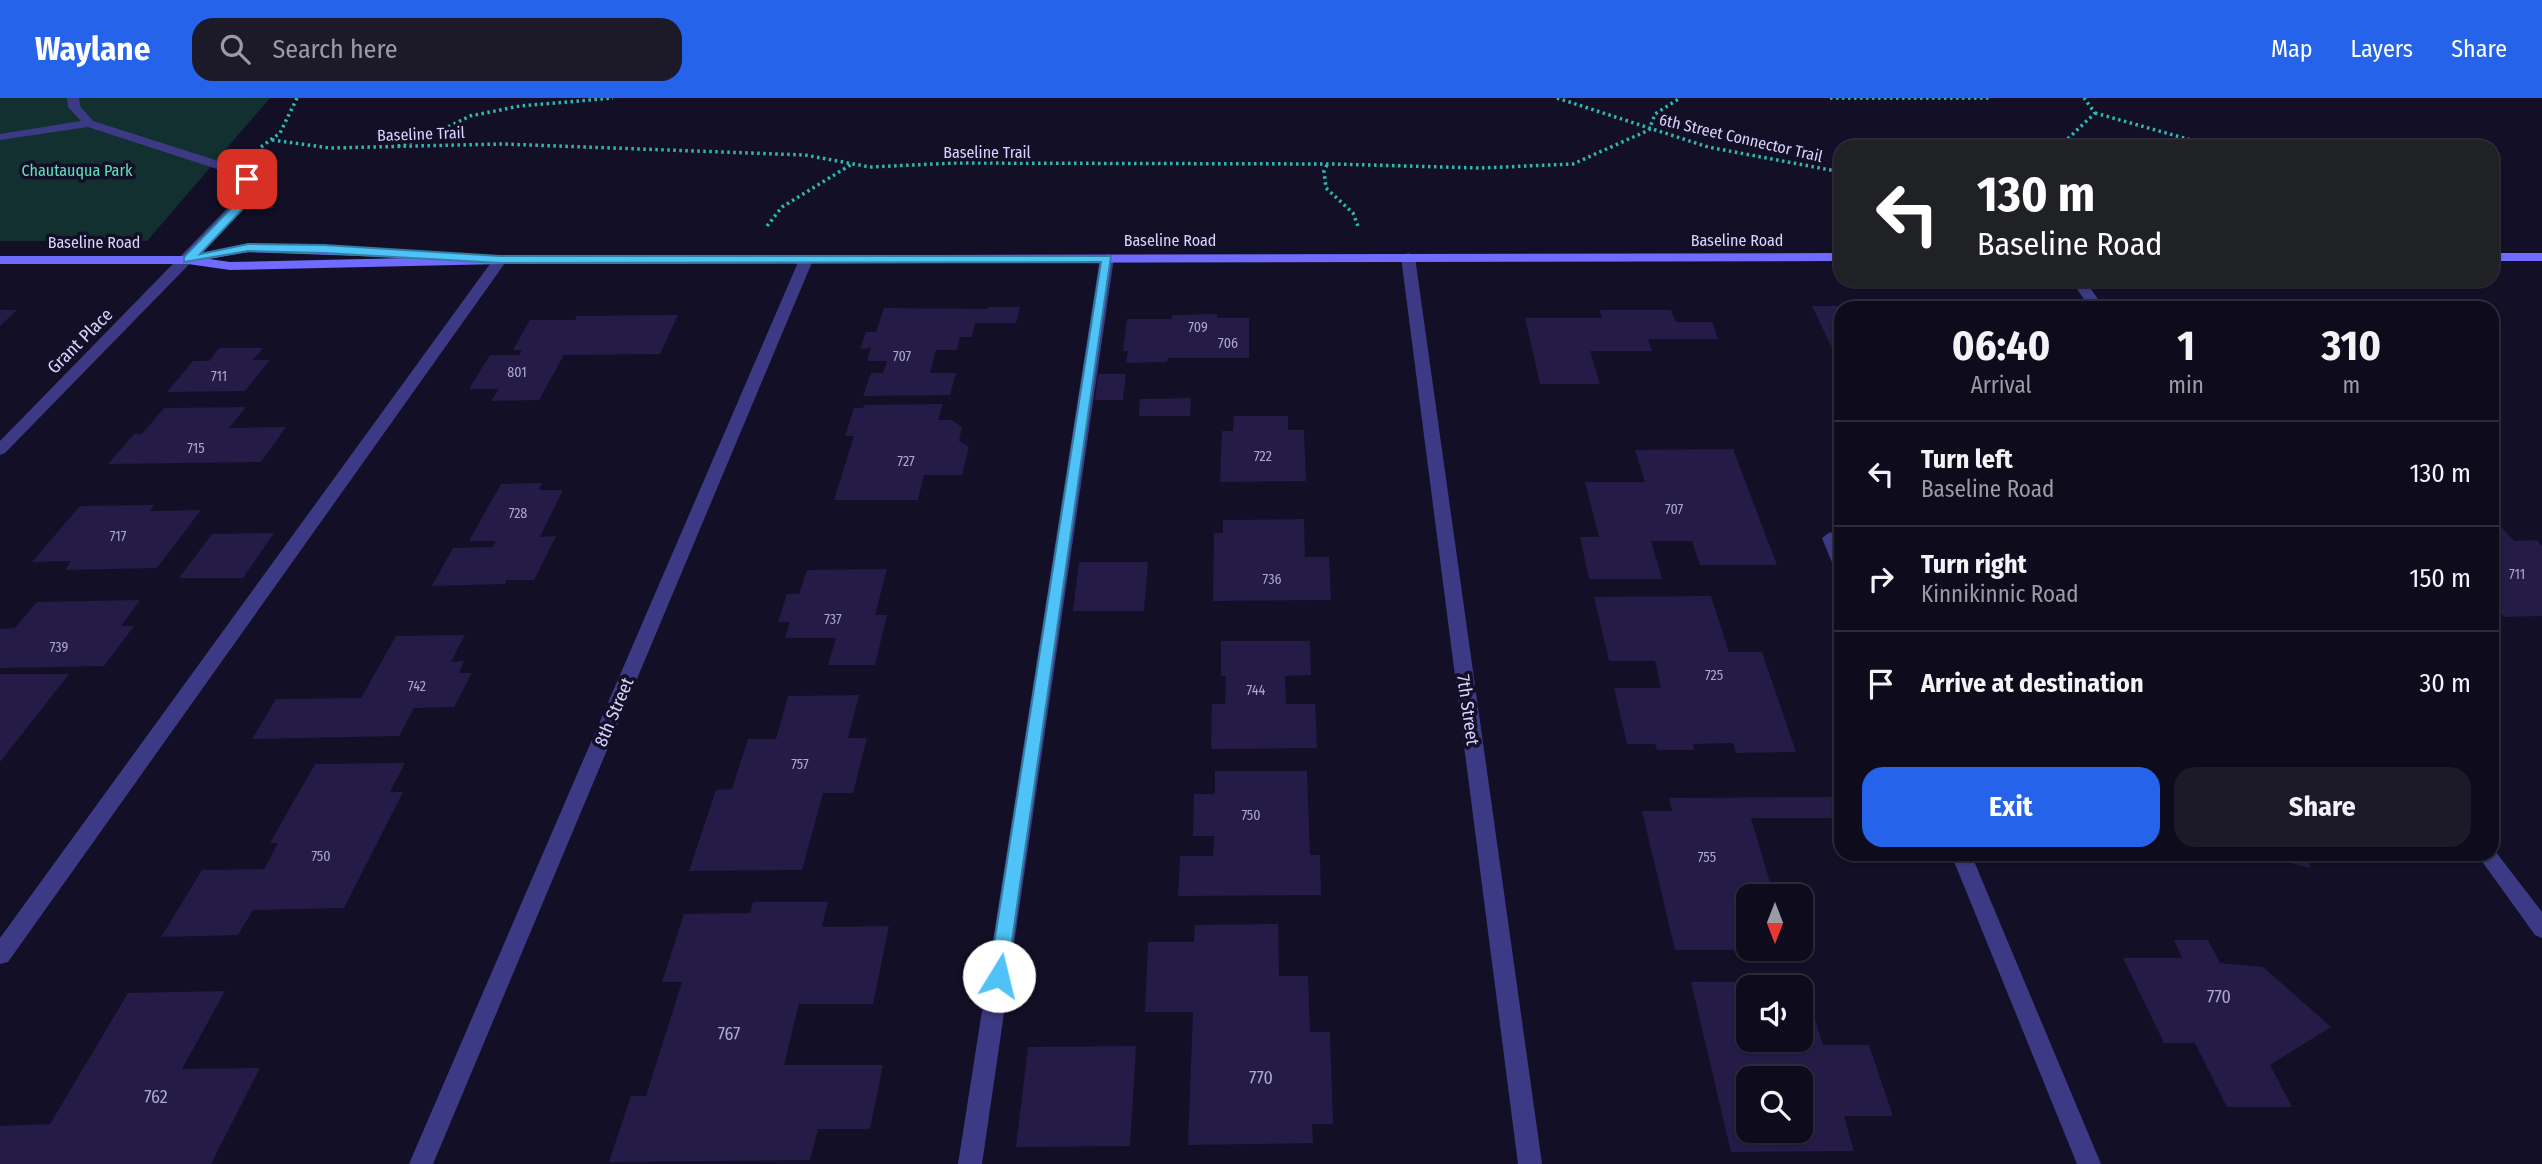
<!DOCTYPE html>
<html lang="en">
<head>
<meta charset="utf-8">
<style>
  body { margin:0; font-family:"Fira Sans Condensed",sans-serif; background:#1c1929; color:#f1f3f6; height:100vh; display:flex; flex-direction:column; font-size:26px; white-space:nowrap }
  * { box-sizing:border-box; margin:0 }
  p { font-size:23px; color:#9b9ba3 }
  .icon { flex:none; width:38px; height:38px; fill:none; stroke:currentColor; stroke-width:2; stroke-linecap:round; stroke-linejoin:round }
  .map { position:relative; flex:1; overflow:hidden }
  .side { position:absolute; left:1834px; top:203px; width:665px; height:560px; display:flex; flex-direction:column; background:#0e0b1c; border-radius:21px; box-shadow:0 2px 5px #0004,0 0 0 2px #2e2b3b }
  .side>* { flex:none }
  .hud { position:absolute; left:1834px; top:42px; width:665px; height:147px; border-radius:21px; box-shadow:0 2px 5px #0004,0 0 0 2px #2e2b3b; background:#202124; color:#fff; overflow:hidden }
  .needle { width:46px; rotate:180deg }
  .controls { position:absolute; left:1736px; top:786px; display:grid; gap:14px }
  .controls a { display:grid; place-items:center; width:77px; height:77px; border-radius:14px; background:#0e0b1c; box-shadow:0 2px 5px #0004,0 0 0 2px #2e2b3b; font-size:35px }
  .pin { position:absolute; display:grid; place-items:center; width:60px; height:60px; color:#fff; margin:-30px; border-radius:14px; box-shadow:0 4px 10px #0006 }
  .me { position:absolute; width:77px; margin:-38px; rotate:9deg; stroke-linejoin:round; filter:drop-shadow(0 0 5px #0008) }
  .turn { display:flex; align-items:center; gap:24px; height:147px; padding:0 28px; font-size:32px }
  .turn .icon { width:91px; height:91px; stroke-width:2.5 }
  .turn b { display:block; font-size:49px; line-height:60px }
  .eta { display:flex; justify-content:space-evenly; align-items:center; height:119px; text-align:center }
  .eta b { font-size:42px; font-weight:700; line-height:49px }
  .primary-button { display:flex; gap:14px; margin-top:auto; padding:14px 28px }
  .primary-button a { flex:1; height:80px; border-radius:21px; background:#2563eb; color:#fff; font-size:28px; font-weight:700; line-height:80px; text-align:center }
  .primary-button a+a { background:#1c1929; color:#f1f3f6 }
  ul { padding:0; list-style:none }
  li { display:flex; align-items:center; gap:21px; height:105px; padding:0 28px; border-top:2px solid #2e2b3b }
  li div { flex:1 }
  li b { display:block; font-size:26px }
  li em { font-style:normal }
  header { display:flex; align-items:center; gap:42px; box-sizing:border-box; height:98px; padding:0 35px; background:#2563eb; color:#fff }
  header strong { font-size:33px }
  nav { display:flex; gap:38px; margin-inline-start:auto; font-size:24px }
  .search { width:490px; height:63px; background:#1c1929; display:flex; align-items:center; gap:18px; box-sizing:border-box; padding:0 24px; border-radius:21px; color:#9b9ba3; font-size:26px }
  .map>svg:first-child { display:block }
  .green { fill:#12302f }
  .building { fill:#241b47; fill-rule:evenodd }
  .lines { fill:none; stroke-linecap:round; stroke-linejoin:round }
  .path { stroke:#2fb8b0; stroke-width:3.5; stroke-dasharray:2.5 3.5; stroke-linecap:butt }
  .lane { fill:#3d3a85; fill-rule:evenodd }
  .street { fill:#3d3a85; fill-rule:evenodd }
  .secondary { fill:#6f6bff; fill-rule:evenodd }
  .route { fill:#4fc3f7; stroke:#337fa1; stroke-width:2 }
  .labels { text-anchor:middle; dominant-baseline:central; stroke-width:7; stroke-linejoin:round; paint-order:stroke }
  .number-label { font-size:14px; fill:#aca6d1 }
  .far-street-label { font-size:16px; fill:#d9d4ff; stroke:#130f26 }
  .far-park-label { font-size:16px; fill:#5fe0c0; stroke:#130f26 }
  .street-label { font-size:18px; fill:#d9d4ff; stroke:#130f26 }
  .near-number-label { font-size:18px; fill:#aca6d1 }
</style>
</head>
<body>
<header>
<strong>Waylane</strong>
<div class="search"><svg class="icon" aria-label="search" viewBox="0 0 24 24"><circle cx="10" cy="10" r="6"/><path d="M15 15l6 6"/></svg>Search here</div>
<nav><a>Map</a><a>Layers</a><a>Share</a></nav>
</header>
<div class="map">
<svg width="2542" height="1066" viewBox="0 0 2542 1066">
  <rect width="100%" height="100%" fill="#130f26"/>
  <!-- green -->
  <polygon class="green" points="0,0 270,0 147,143 0,143"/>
  <!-- building -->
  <g class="building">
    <polygon points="1812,208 1841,208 1841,252 1833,252"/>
    <polygon points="988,209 1020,209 1016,225 975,225 972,239 960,239 957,252 936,252 930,275 956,275 950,297 863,298 871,275 883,275 887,263 867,263 871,250 860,251 866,234 876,234 884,210 987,211"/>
    <polygon points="0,212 17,212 0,228"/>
    <polygon points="1600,212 1671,212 1676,224 1712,224 1718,241 1648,241 1652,253 1590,253 1600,286 1540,286 1525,220 1602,220"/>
    <polygon points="1217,216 1217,220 1249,220 1249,260 1168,260 1167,264 1126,265 1128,253 1123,253 1127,221 1172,221 1172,217"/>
    <polygon points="678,217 660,256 564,257 539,302 491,303 499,291 469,291 490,257 519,257 522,252 513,252 530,222 575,222 577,218"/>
    <polygon points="219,250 263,250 253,262 270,262 245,293 167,294 193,263 209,263"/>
    <polygon points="1098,276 1126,276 1123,302 1095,302"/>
    <polygon points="1191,300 1190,318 1139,318 1140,301"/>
    <polygon points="943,306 938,322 952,322 962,329 959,343 969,349 962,377 924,377 918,402 834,402 854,338 845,338 854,310 863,310 864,307"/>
    <polygon points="246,309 229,330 286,329 261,364 108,366 134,336 142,336 164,310"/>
    <polygon points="1234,318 1288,318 1288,332 1304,332 1306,383 1220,384 1222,333 1233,333"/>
    <polygon points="1733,351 1777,467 1700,467 1692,443 1651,443 1662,481 1589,481 1580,439 1599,439 1585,384 1645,384 1635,352"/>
    <polygon points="542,385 539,392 563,392 540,439 556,438 534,482 506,482 505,486 432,488 453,450 493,449 496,443 469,443 501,386"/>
    <polygon points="154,407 150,413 201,412 157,470 65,472 71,463 32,464 80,408"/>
    <polygon points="2492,419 2514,443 2537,442 2542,448 2542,518 2504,519 2492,504"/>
    <polygon points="1304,421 1305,459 1329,459 1331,502 1213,503 1214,435 1223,435 1223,422"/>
    <polygon points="274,435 243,480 179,480 212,436"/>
    <polygon points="1079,464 1148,464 1144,513 1073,513"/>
    <polygon points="887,471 875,517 887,517 875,567 828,567 836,540 785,540 790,524 778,524 787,496 799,496 807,472"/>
    <polygon points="1711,498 1729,554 1762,554 1796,654 1736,655 1733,645 1693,646 1694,652 1657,652 1655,646 1627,646 1614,590 1661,590 1655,563 1609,563 1594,499"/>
    <polygon points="140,502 121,528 134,528 104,568 0,570 0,531 15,530 37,504"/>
    <polygon points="465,537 451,564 464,563 459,575 472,575 454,609 414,610 399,638 252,641 276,601 361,600 396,538"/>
    <polygon points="1221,543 1310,543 1311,577 1285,578 1286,606 1315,606 1317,650 1211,651 1212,606 1225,606 1226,578 1221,578"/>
    <polygon points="0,576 69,576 0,664"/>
    <polygon points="859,597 848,640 867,640 853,695 823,695 802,772 689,773 716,692 732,691 748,641 776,641 788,598"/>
    <polygon points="405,665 390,694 403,694 344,810 253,812 238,837 161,839 202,772 264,771 278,745 270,745 315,666"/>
    <polygon points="1215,673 1307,673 1310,757 1320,757 1321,797 1178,798 1180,758 1213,758 1214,738 1193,738 1194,696 1215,696"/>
    <polygon points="1831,690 1841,690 1841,720 1751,720 1774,798 1748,798 1748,852 1675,852 1642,713 1672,713 1669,700 1834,699"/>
    <polygon points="1855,756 1939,756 1941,759 1856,759"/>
    <polygon points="2261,756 2308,756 2310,770 2261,757"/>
    <polygon points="753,804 828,804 822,829 889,828 873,906 799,906 784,967 883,967 870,1031 818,1031 810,1062 609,1064 631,998 646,998 682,884 662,884 684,816 750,815"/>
    <polygon points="1278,826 1279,878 1308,878 1310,934 1330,934 1333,1026 1312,1026 1313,1045 1188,1047 1193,914 1145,914 1148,844 1194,844 1195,827"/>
    <polygon points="2174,842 2208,842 2220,865 2263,869 2331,929 2270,967 2292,1009 2227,1009 2195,945 2164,945 2123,860 2182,860"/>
    <path d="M1803,883L1823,947H1869L1893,1018H1844L1854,1053L1731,1054L1691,884ZM1748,889H1801V942H1748ZM1748,980H1801V1032H1748Z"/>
    <polygon points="225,893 182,971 260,970 211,1066 0,1066 0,1028 50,1026 128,895"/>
    <polygon points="1136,948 1130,1048 1016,1049 1028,949"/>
  </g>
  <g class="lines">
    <!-- path -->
    <g class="path">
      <polyline points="1557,0 1708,49 1841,74"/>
      <polyline points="1830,0 1991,0"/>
      <polyline points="2095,15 2216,49"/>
      <polyline points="272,42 330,50 502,46 805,57 870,69 956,65 1333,66 1480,70 1573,66 1649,32 1655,16 1680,0"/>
      <polyline points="398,48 426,40 470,18 520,8 613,0"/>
      <polyline points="261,49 280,35 297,0"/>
      <polyline points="2059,49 2095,15 2084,0"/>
      <polyline points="1327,67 1324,73 1326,90 1353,115 1358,128"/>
      <polyline points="767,128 782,109 852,66"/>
    </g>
    <!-- lane -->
    <g class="lane">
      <polygon points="1107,156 1114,160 982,1066 958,1066 1100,160"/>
      <polygon points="500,158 507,162 505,165 8,864 0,866 0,840 495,159"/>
      <polygon points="1830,434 1836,436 1841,447 1841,473 1833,467 1822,440"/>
      <polygon points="1951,756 1971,756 2101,1066 2077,1066"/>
    </g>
    <!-- street -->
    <g class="street">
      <polygon points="67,0 79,0 80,8 93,23 234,68 251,78 257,92 248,106 5,355 0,357 0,343 245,92 242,83 226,74 88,29 0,42 0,36 81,23 68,9"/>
      <polygon points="1408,155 1415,159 1542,1066 1518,1066 1401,159"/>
      <polygon points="806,158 813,162 433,1066 409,1066 799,162"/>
      <polygon points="2071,182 2085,182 2104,210 2090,210"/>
      <polygon points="2492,749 2542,814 2542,840 2535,837 2481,762 2478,756 2492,756"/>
    </g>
    <!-- secondary -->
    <g class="secondary">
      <polygon points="248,146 388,151 394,155 388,159 248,154 209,161 230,164 500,158 1841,155 1841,163 500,166 230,172 188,166 0,166 0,158 188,158"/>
      <rect x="2492" y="155" width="50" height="8"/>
    </g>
  </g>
  <!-- route -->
  <polygon class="route" points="247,78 257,88 254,99 200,156 248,146 324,147 500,158 1111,158 1006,884 999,887 992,884 989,878 1101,164 500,165 324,155 248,153 184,164 184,159 243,98 246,88 241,81"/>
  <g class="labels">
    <!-- number labels -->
    <g class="number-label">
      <text x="1198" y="229">709</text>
      <text x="1228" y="245">706</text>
      <text x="902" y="258">707</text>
      <text x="517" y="274">801</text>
      <text x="219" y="278">711</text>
      <text x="196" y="350">715</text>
      <text x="1263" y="358">722</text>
      <text x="906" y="363">727</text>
      <text x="1674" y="411">707</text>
      <text x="518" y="415">728</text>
      <text x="118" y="438">717</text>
      <text x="2517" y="476">711</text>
      <text x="1272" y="481">736</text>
      <text x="833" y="521">737</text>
      <text x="59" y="549">739</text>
      <text x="1714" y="577">725</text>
      <text x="417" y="588">742</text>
      <text x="1256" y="592">744</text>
      <text x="800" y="666">757</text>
      <text x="1251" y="717">750</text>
      <text x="321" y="758">750</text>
      <text x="1707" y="759">755</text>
    </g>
    <!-- far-street labels -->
    <g class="far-street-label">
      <text transform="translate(421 36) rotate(-2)">Baseline Trail</text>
      <text transform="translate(1741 40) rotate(13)">6th Street Connector Trail</text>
      <text x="987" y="54">Baseline Trail</text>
      <text x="1170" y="142">Baseline Road</text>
      <text x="1737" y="142">Baseline Road</text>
      <text x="94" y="144">Baseline Road</text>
    </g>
    <!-- far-park labels -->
    <g class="far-park-label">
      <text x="77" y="72">Chautauqua Park</text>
    </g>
    <!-- street labels -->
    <g class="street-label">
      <text transform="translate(80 243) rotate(-45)">Grant Place</text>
      <text transform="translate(1468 612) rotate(82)">7th Street</text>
      <text transform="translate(614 614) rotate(-67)">8th Street</text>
    </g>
    <!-- near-number labels -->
    <g class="near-number-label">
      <text x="2219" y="899">770</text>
      <text x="729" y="936">767</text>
      <text x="1261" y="980">770</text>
      <text x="156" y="999">762</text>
    </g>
  </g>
</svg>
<div class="controls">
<a><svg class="needle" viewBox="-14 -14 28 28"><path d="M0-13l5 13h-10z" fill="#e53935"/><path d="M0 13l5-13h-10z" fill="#9b9ba3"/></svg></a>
<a><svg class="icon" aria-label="sound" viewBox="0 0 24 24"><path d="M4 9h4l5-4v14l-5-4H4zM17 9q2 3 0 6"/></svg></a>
<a><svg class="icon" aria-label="search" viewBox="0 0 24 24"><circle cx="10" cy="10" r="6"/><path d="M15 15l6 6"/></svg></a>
</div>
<div class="pin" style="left:247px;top:81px;background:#d93025"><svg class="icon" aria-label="arrive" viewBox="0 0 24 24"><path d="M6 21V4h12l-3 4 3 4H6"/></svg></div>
<svg class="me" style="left:999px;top:878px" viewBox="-20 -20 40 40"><circle r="19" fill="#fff"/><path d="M0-13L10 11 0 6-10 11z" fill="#4fc3f7"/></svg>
<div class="hud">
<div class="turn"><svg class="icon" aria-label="left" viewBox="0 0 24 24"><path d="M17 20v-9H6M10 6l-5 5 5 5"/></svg><div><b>130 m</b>Baseline Road</div></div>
</div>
<section class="side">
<div class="eta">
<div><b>06:40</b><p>Arrival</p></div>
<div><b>1</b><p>min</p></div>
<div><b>310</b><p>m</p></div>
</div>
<ul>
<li><svg class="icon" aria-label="left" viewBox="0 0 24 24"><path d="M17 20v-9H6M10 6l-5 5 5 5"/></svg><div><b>Turn left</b><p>Baseline Road</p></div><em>130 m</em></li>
<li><svg class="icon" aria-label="right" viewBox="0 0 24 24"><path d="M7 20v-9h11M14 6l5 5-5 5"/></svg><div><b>Turn right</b><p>Kinnikinnic Road</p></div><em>150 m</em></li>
<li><svg class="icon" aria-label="arrive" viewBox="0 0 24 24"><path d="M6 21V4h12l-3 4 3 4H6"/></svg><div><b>Arrive at destination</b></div><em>30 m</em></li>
</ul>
<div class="primary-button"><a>Exit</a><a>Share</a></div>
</section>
</div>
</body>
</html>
